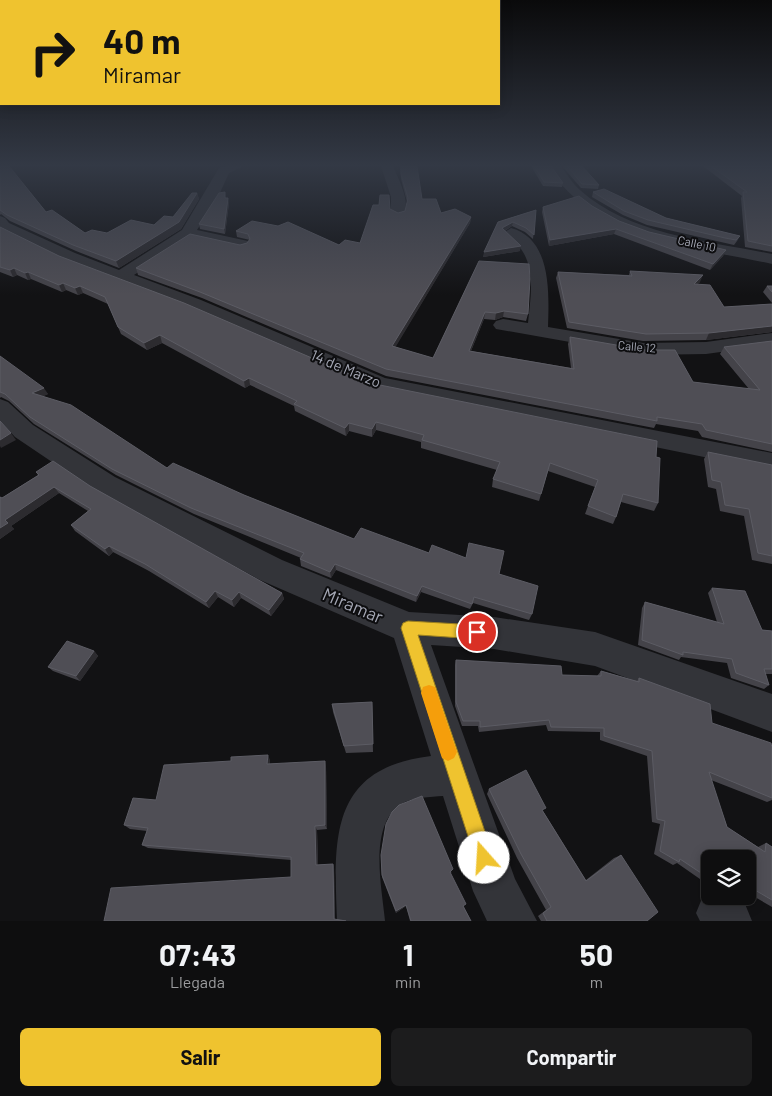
<!DOCTYPE html>
<html lang="es">
<head>
<meta charset="utf-8">
<style>
  body { margin:0; font-family:Barlow,sans-serif; background:#1c1c1d; color:#f1f3f6; height:100vh; display:flex; flex-direction:column; font-size:19px; white-space:nowrap }
  * { box-sizing:border-box; margin:0 }
  p { font-size:16px; color:#9b9c9e }
  .icon { flex:none; width:28px; height:28px; fill:none; stroke:currentColor; stroke-width:2; stroke-linecap:round; stroke-linejoin:round }
  .map { position:relative; height:921px; overflow:hidden }
  .drawer { display:flex; flex-direction:column; background:#0e0e0f; flex:1 }
  .drawer>* { flex:none }
  .top-card { position:absolute; left:0px; top:0px; width:500px; height:105px; box-shadow:0 2px 12px #0003,0 0 0 1px #2e2e2f; background:#efc32f; color:#111; overflow:hidden }
  .tools { position:absolute; left:701px; top:850px; display:grid; gap:10px }
  .tools a { display:grid; place-items:center; width:55px; height:55px; border-radius:8px; background:#0e0e0f; box-shadow:0 2px 12px #0003,0 0 0 1px #2e2e2f; font-size:25px }
  .pin { position:absolute; display:grid; place-items:center; width:42px; height:42px; color:#fff; margin:-21px; border:2px solid #fff; border-radius:50%; box-shadow:0 1px 5px #0007 }
  .me { position:absolute; width:55px; margin:-28px; rotate:341deg; stroke-linejoin:round; filter:drop-shadow(0 0 4px #0008) }
  .turn { display:flex; align-items:center; gap:18px; height:105px; padding:0 20px; font-size:22px }
  .turn .icon { width:65px; height:65px; stroke-width:2.5 }
  .turn b { display:block; font-size:35px; line-height:42px }
  .eta { display:flex; justify-content:space-evenly; align-items:center; height:85px; text-align:center }
  .eta b { font-size:30px; font-weight:700; line-height:35px }
  .cta { display:flex; gap:10px; margin-top:auto; padding:10px 20px }
  .cta a { flex:1; height:58px; border-radius:8px; background:#efc32f; color:#111; font-size:20px; font-weight:700; line-height:58px; text-align:center }
  .cta a+a { background:#1c1c1d; color:#f1f3f6 }
  .map>svg:first-child { display:block }
  .lines { fill:none; stroke-linecap:round; stroke-linejoin:round }
  .minor { fill:#333439; fill-rule:evenodd }
  .wall { fill:#444349 }
  .shaded-wall { fill:#2c2b2f }
  .building { fill:#4f4e55; stroke:#5c5c64 }
  .route { fill:#efc32f; stroke:#9b7f1f }
  .slow { fill:#f59e0b }
  .labels { text-anchor:middle; dominant-baseline:central; stroke-width:4; stroke-linejoin:round; paint-order:stroke }
  .far-street-label { font-size:12px; fill:#a4a7b4; stroke:#0d0d0f }
  .street-label { font-size:15px; fill:#a4a7b4; stroke:#0d0d0f }
  .near-street-label { font-size:18px; fill:#a4a7b4; stroke:#0d0d0f }
</style>
</head>
<body>
<div class="map">
<svg width="772" height="921" viewBox="0 0 772 921">
  <rect width="100%" height="100%" fill="#121214"/>
  <g class="lines">
    <!-- minor -->
    <g class="minor">
      <polygon points="227,166 244,166 229,173 218,197 197,230 248,241 250,244 248,247 242,249 191,238 134,275 201,300 385,378 772,453 772,471 371,389 187,308 63,261 0,231 0,216 5,218 9,223 75,253 119,270 182,230 219,168"/>
      <path d="M381,166H393C398,179 412,202 403,216L398,217L391,213V197Z"/>
      <path d="M548,166H561C567,174 572,183 580,190C630,235 709,241 772,254V264C695,247 593,240 548,166Z"/>
      <path d="M511,228C552,239 549,294 548,327L643,343L706,342L772,333V345L706,354L643,355L496,329L493,325L496,321L503,319L528,323C530,301 536,269 521,249C516,243 508,240 503,233Z"/>
      <path d="M0,399L8,402L33,425L115,477L282,560L409,612L494,617L595,632L772,694V732L595,666L494,649L431,645L515,879L537,921H487L473,891L443,796C431,797 412,797 401,804C368,826 382,887 385,921H337C334,839 329,768 431,756L394,638L260,580L95,491L15,437L0,421Z"/>
      <polygon points="710,894 710,896 737,896 745,904 752,921 700,921 696,913 703,896"/>
    </g>
  </g>
  <!-- wall -->
  <g class="wall">
    <polygon points="0,166 9,166 46,212 85,233 107,233 154,225 173,217 197,193 199,199 181,229 119,268 76,251 10,221 1,214 0,215"/>
    <polygon points="400,166 422,199 441,213 471,217 470,223 395,347 433,358 479,261 528,314 526,321 503,317 495,320 484,319 471,351 571,368 568,344 570,337 693,382 749,389 720,354 724,347 772,341 772,452 702,437 698,431 656,424 654,428 386,376 202,298 138,275 136,268 247,243 250,240 237,237 236,231 339,245 360,243 390,209 398,213 405,211 407,202 401,179"/>
    <polygon points="531,166 551,166 563,183 562,187 543,186"/>
    <polygon points="562,166 582,166 599,185 598,189 581,188"/>
    <polygon points="703,166 772,166 772,252 745,247 741,198 742,196"/>
    <polygon points="593,192 666,218 740,236 737,241 734,245 647,225 623,215 592,197"/>
    <polygon points="226,197 226,198 229,203 225,234 200,229 199,224"/>
    <polygon points="592,206 619,221 649,232 726,250 723,256 710,270 614,234 549,246 542,212 543,207"/>
    <polygon points="536,210 533,239 525,232 512,226 505,231 520,251 483,257 498,222"/>
    <polygon points="0,227 59,256 370,383 656,457 658,503 654,511 621,502 616,517 613,524 585,514 595,487 548,471 539,501 492,487 493,479 497,470 421,448 421,442 376,430 372,437 349,431 346,436 295,411 294,406 250,385 245,388 162,343 147,350 121,334 108,304 83,293 78,295 66,290 62,292 31,279 28,280 17,275 13,277 0,272"/>
    <polygon points="630,271 700,282 697,284 724,307 772,304 772,332 706,340 643,341 567,328 556,278 558,272 629,275"/>
    <polygon points="767,286 772,286 772,303 763,292"/>
    <polygon points="0,356 48,394 43,396 167,468 244,495 354,539 429,553 499,574 532,614 529,620 473,603 470,609 421,592 416,602 336,570 331,578 301,566 300,559 301,558 194,514 116,475 34,424 9,401 1,397 0,398"/>
    <polygon points="708,452 772,465 772,564 752,560 744,516 720,511 716,489 708,487 704,459"/>
    <polygon points="36,472 90,486 282,593 284,599 271,616 241,598 234,607 218,597 209,608 149,571 113,552 109,556 75,531 71,525 88,511 59,493 11,526 14,529 0,539 0,497 2,498 38,475"/>
    <polygon points="712,588 762,630 772,631 772,674 765,674 769,685 764,689 731,678 727,663 681,657 679,660 638,645 642,608 645,602 717,622 708,593"/>
    <polygon points="94,651 98,656 80,681 53,671 48,667"/>
    <polygon points="456,660 562,675 597,676 601,671 637,681 639,678 712,723 772,748 772,800 767,802 711,780 727,827 758,847 766,843 772,847 772,907 748,893 748,859 710,859 710,886 677,863 673,865 654,854 660,824 652,822 647,756 600,740 600,732 548,731 546,725 479,732 478,726 462,726 455,706 455,665"/>
    <polygon points="372,702 373,752 346,753 333,712 332,704"/>
    <polygon points="270,760 270,764 326,766 327,829 317,830 318,865 333,864 334,867 335,919 104,921 291,877 291,860 148,848 142,845 147,831 130,829 124,825 156,800"/>
    <polygon points="489,789 543,811 586,880 614,858 621,855 647,921 541,921 538,916 546,910 517,858 487,794"/>
    <polygon points="381,855 452,872 450,873 464,907 471,921 410,921 406,906 396,913 382,877"/>
  </g>
  <!-- shaded-wall -->
  <g class="shaded-wall">
    <polygon points="197,193 199,199 181,229 119,268 116,261 179,222"/>
    <polygon points="228,198 229,203 225,234 224,229"/>
    <polygon points="471,217 470,223 392,353 392,346"/>
    <polygon points="513,222 512,226 501,233 502,228"/>
    <polygon points="616,229 614,234 549,246 550,240"/>
    <polygon points="521,246 520,251 483,257 484,252"/>
    <polygon points="726,250 723,256 710,270 713,264"/>
    <polygon points="14,268 17,275 13,277 10,270"/>
    <polygon points="28,272 31,279 28,280 25,273"/>
    <polygon points="703,275 700,282 691,291 694,284"/>
    <polygon points="63,283 66,290 62,292 59,285"/>
    <polygon points="80,286 83,293 78,295 75,288"/>
    <polygon points="504,311 503,317 495,320 496,313"/>
    <polygon points="485,312 484,319 468,358 469,351"/>
    <polygon points="772,326 772,332 706,340 709,333"/>
    <polygon points="160,335 162,343 147,350 144,343"/>
    <polygon points="249,378 250,385 245,388 244,381"/>
    <polygon points="44,388 48,394 36,400 32,393"/>
    <polygon points="376,422 376,430 372,437 372,429"/>
    <polygon points="349,423 349,431 346,436 345,428"/>
    <polygon points="11,433 16,440 1,448 0,446 0,440"/>
    <polygon points="54,487 59,493 11,526 14,529 0,539 0,528 5,520"/>
    <polygon points="109,546 113,552 109,556 105,549"/>
    <polygon points="335,564 336,570 331,578 330,572"/>
    <polygon points="422,586 421,592 416,602 417,596"/>
    <polygon points="215,591 218,597 209,608 206,602"/>
    <polygon points="239,592 241,598 234,607 232,600"/>
    <polygon points="282,593 284,599 271,616 269,610"/>
    <polygon points="94,651 98,656 80,681 76,676"/>
    <polygon points="268,755 270,760 270,769 267,764"/>
    <polygon points="325,761 326,766 327,829 325,825"/>
    <polygon points="315,826 317,830 318,868 316,865"/>
    <polygon points="333,864 334,867 335,921 334,919"/>
    <polygon points="406,905 406,906 396,913 396,911"/>
  </g>
  <!-- building -->
  <g class="building">
    <polygon points="0,166 9,166 46,212 52,210 85,233 92,230 107,233 131,220 154,225 164,216 173,217 192,193 197,193 179,222 116,261 73,245 7,215 0,210"/>
    <polygon points="401,166 417,166 422,199 436,199 441,213 455,209 471,217 392,346 433,358 479,261 529,264 530,279 528,314 504,311 496,313 485,312 469,351 574,369 570,337 645,350 675,350 693,382 760,390 724,347 772,341 772,444 706,430 702,424 657,417 657,421 386,369 200,292 136,268 190,234 240,245 247,243 250,239 248,234 236,231 252,221 278,226 288,222 339,245 345,240 360,243 373,205 379,205 380,195 389,195 390,209 398,213 405,211 408,198 401,174"/>
    <polygon points="534,166 551,166 563,183 544,182"/>
    <polygon points="567,166 582,166 599,185 582,184"/>
    <polygon points="711,166 772,166 772,246 748,241 743,192 747,192"/>
    <polygon points="604,189 666,218 740,236 736,240 725,238 648,220 624,211 593,192"/>
    <polygon points="225,192 225,198 228,198 224,229 199,224 219,193"/>
    <polygon points="579,196 592,206 619,221 649,232 726,250 713,264 616,229 550,240 543,207"/>
    <polygon points="536,210 534,235 526,228 513,222 502,228 521,246 484,252 498,222"/>
    <polygon points="0,227 59,256 184,303 370,383 657,441 656,457 660,458 658,503 623,494 616,517 588,506 598,480 550,463 541,494 493,479 500,462 422,440 424,435 376,422 372,429 349,423 345,428 294,404 297,401 249,378 244,381 160,335 144,343 118,327 105,297 80,286 75,288 63,283 59,285 28,272 25,273 14,268 10,270 0,267"/>
    <polygon points="630,271 703,275 694,284 710,285 724,307 772,304 772,326 709,333 646,334 569,322 558,272 632,276"/>
    <polygon points="767,286 772,286 772,292"/>
    <polygon points="0,356 44,388 32,393 71,405 167,468 173,463 244,495 354,539 361,528 429,553 432,545 466,558 469,543 504,551 499,574 538,586 532,614 474,597 472,604 422,586 417,596 335,564 330,572 300,559 304,553 191,508 112,469 30,417 5,394 0,392"/>
    <polygon points="0,421 11,433 0,440"/>
    <polygon points="708,452 772,465 772,556 758,553 749,509 725,505 721,482 712,480"/>
    <polygon points="53,461 90,486 282,593 269,610 239,592 232,600 215,591 206,602 145,564 109,546 105,549 71,525 91,509 54,487 5,520 8,523 0,528 0,497 2,498 39,475 36,472"/>
    <polygon points="712,588 745,591 762,630 772,631 772,669 764,669 769,685 736,673 732,659 683,652 683,655 642,640 645,602 724,624"/>
    <polygon points="67,641 94,651 76,676 48,667"/>
    <polygon points="456,660 561,666 562,675 601,676 601,671 639,682 639,678 710,704 712,723 771,743 772,748 772,798 709,772 727,827 765,852 766,843 772,847 772,900 748,886 748,859 710,859 710,879 680,859 679,862 660,851 665,821 657,819 652,751 604,736 604,728 551,727 549,720 480,727 480,721 463,721 456,702"/>
    <polygon points="372,702 373,744 344,746 332,704"/>
    <polygon points="268,755 267,764 325,761 325,825 315,826 316,865 333,864 334,919 346,921 104,921 111,888 291,877 291,857 142,845 148,828 124,825 133,798 156,800 164,765 231,761 231,757"/>
    <polygon points="526,770 546,808 542,810 586,881 621,855 658,912 647,921 547,921 543,913 551,907 521,854 489,789"/>
    <polygon points="422,796 453,869 450,872 466,904 463,906 471,921 411,921 406,905 396,911 382,875 381,855 386,824 392,812 399,805"/>
  </g>
  <!-- sky -->
  <linearGradient id="sky" x2="0" y2="1"><stop stop-color="#0a0a0b"/><stop offset="0.56" stop-color="#333945"/><stop offset="1" stop-color="#333945" stop-opacity="0"/></linearGradient>
  <rect width="772" height="295" fill="url(#sky)"/>
  <!-- route -->
  <polygon class="route" points="408,621 477,625 482,627 484,632 482,637 477,639 418,635 494,858 491,864 484,867 478,864 475,858 401,628 403,623"/>
  <!-- slow -->
  <polygon class="slow" points="429,685 435,687 437,693 457,752 454,758 448,761 442,758 440,752 421,693 423,687"/>
  <g class="labels">
    <!-- far-street labels -->
    <g class="far-street-label">
      <text transform="translate(697 243) rotate(12)">Calle 10</text>
      <text transform="translate(637 346) rotate(5)">Calle 12</text>
    </g>
    <!-- street labels -->
    <g class="street-label">
      <text transform="translate(346 368) rotate(23)">14 de Marzo</text>
    </g>
    <!-- near-street labels -->
    <g class="near-street-label">
      <text transform="translate(353 605) rotate(23)">Miramar</text>
    </g>
  </g>
</svg>
<div class="tools">
<a><svg class="icon" aria-label="layers" viewBox="0 0 24 24"><path d="M12 4l9 5-9 5-9-5zM3 14l9 5 9-5"/></svg></a>
</div>
<div class="pin" style="left:477px;top:632px;background:#d93025"><svg class="icon" aria-label="arrive" viewBox="0 0 24 24"><path d="M6 21V4h12l-3 4 3 4H6"/></svg></div>
<svg class="me" style="left:484px;top:858px" viewBox="-20 -20 40 40"><circle r="19" fill="#fff"/><path d="M0-13L10 11 0 6-10 11z" fill="#efc32f"/></svg>
<div class="top-card">
<div class="turn"><svg class="icon" aria-label="right" viewBox="0 0 24 24"><path d="M7 20v-9h11M14 6l5 5-5 5"/></svg><div><b>40 m</b>Miramar</div></div>
</div>
</div>
<section class="drawer">
<div class="eta">
<div><b>07:43</b><p>Llegada</p></div>
<div><b>1</b><p>min</p></div>
<div><b>50</b><p>m</p></div>
</div>
<div class="cta"><a>Salir</a><a>Compartir</a></div>
</section>
</body>
</html>
